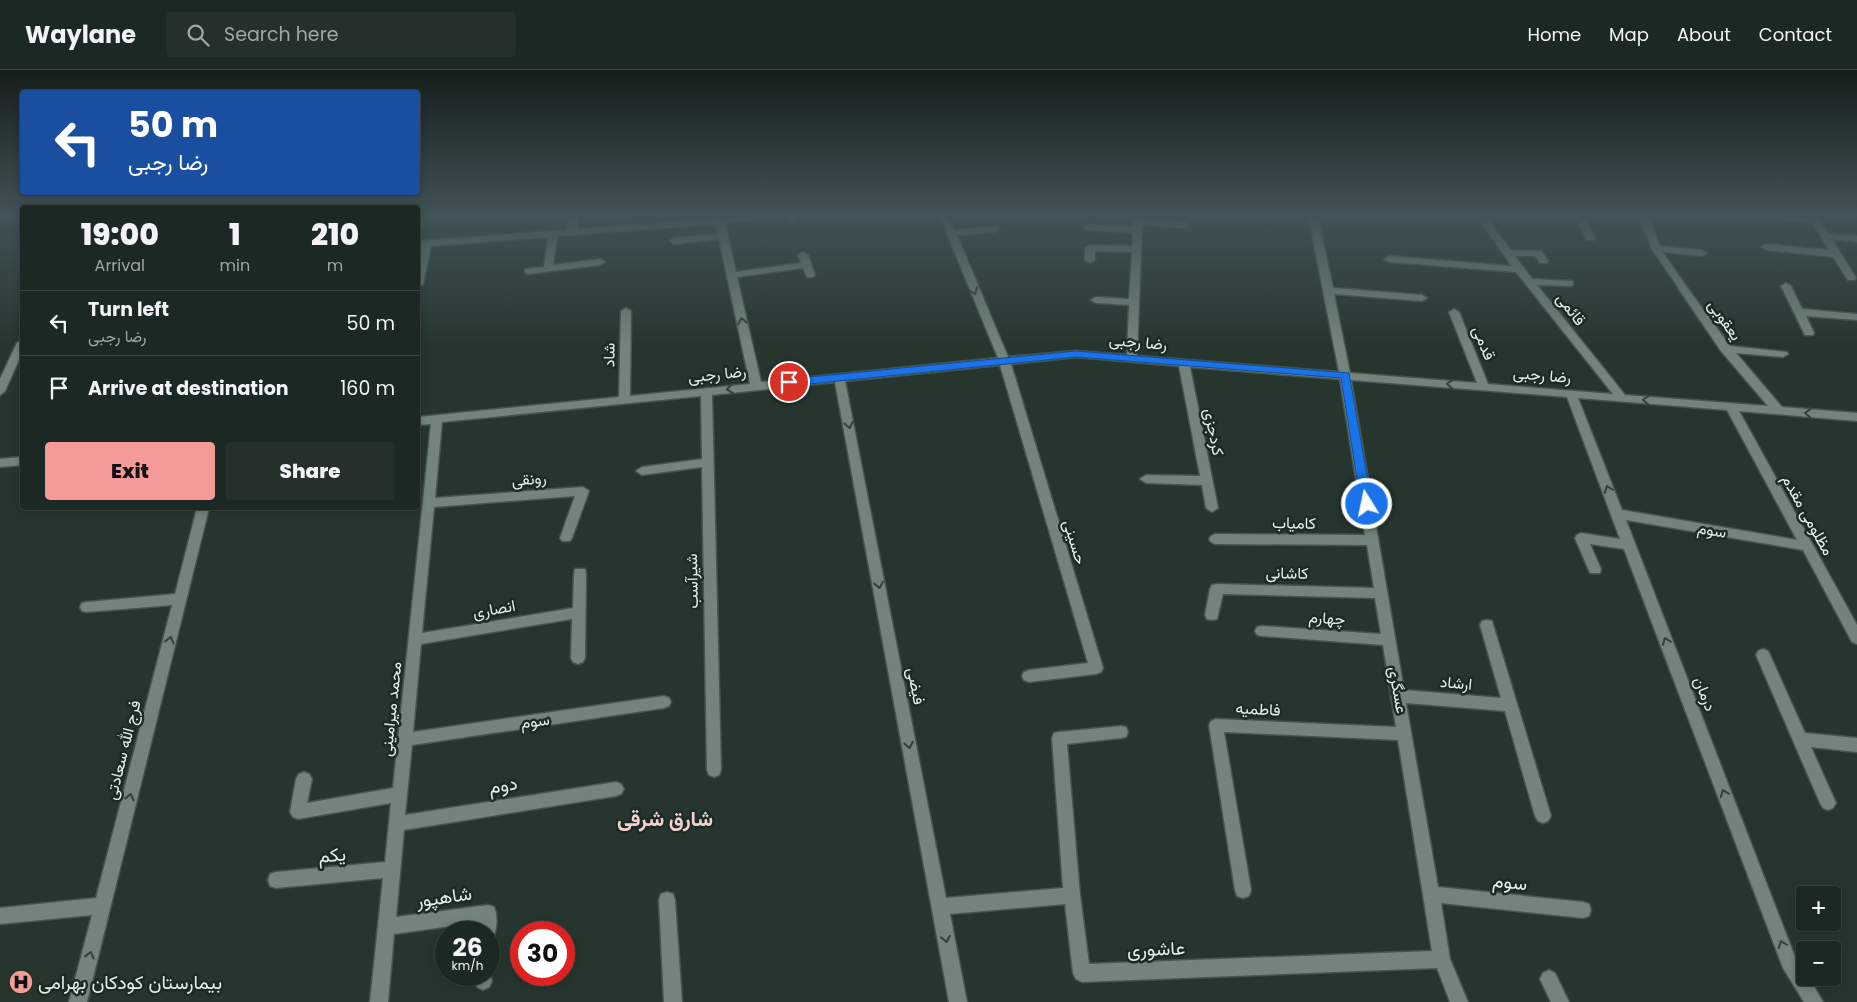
<!DOCTYPE html>
<html lang="en">
<head>
<meta charset="utf-8">
<style>
  body { margin:0; font-family:Poppins,Vazirmatn,sans-serif; background:#25302b; color:#f1f3f6; height:100vh; display:flex; flex-direction:column; font-size:19px; white-space:nowrap }
  * { box-sizing:border-box; margin:0 }
  p { font-size:16px; color:#a0a6a6 }
  .icon { flex:none; width:28px; height:28px; fill:none; stroke:currentColor; stroke-width:2; stroke-linecap:round; stroke-linejoin:round }
  .map { position:relative; flex:1; overflow:hidden }
  .panel { position:absolute; left:20px; top:135px; width:400px; height:305px; display:flex; flex-direction:column; background:#1c2823; border-radius:5px; box-shadow:0 2px 8px #0003,0 0 0 1px #3a4441 }
  .panel>* { flex:none }
  .top-card { position:absolute; left:20px; top:20px; width:400px; height:105px; border-radius:5px; box-shadow:0 2px 8px #0003,0 0 0 1px #3a4441; background:#1a4fa0; color:#fff; overflow:hidden }
  .buttons { position:absolute; left:1796px; top:816px; display:grid; gap:10px }
  .buttons a { display:grid; place-items:center; width:45px; height:45px; border-radius:5px; background:#1c2823; box-shadow:0 2px 8px #0003,0 0 0 1px #3a4441; font-size:25px }
  .speed { position:absolute; left:435px; top:851px; display:flex; gap:10px; font-size:25px; font-weight:700; text-align:center }
  .speed>* { display:grid; place-content:center; width:65px; height:65px; border-radius:50%; background:#1c2823; box-shadow:0 2px 8px #0003,0 0 0 1px #3a4441; line-height:1 }
  .speed small { font-size:12px; font-weight:400 }
  .speed .limit { border:8px solid #d22; background:#fff; color:#111 }
  .pin { position:absolute; display:grid; place-items:center; width:42px; height:42px; color:#fff; margin:-21px; border:2px solid #fff; border-radius:50%; box-shadow:0 1px 5px #0007 }
  .me { position:absolute; width:55px; margin:-28px; rotate:350deg; stroke-linejoin:round; filter:drop-shadow(0 0 4px #0008) }
  .turn { display:flex; align-items:center; gap:18px; height:105px; padding:0 25px; font-size:22px }
  .turn .icon { width:65px; height:65px; stroke-width:2.5 }
  .turn b { display:block; font-size:35px; line-height:42px }
  .eta { display:flex; justify-content:space-evenly; align-items:center; height:85px; text-align:center }
  .eta b { font-size:30px; font-weight:800; line-height:35px }
  .primary-button { display:flex; gap:10px; margin-top:auto; padding:10px 25px }
  .primary-button a { flex:1; height:58px; border-radius:5px; background:#f59b97; color:#111; font-size:20px; font-weight:800; line-height:58px; text-align:center }
  .primary-button a+a { background:#25302b; color:#f1f3f6 }
  ul { padding:0; list-style:none }
  li { display:flex; align-items:center; gap:15px; height:65px; padding:0 25px; border-top:1px solid #3a4441 }
  li div { flex:1 }
  li b { display:block; font-size:19px }
  li em { font-style:normal }
  header { display:flex; align-items:center; gap:30px; box-sizing:border-box; height:70px; padding:0 25px; background:#1c2823; border-bottom:1px solid #3a4441 }
  header strong { font-size:24px }
  nav { display:flex; gap:28px; margin-inline-start:auto; font-size:18px }
  .search { width:350px; height:45px; background:#25302b; display:flex; align-items:center; gap:12px; box-sizing:border-box; padding:0 18px; border-radius:5px; color:#a0a6a6; font-size:19px }
  .map>svg:first-child { display:block }
  .lines { fill:none; stroke-linecap:round; stroke-linejoin:round }
  .lane-casing { stroke:#46544e; stroke-width:3 }
  .street-casing { stroke:#46544e; stroke-width:3 }
  .lane { fill:#72847b; fill-rule:evenodd }
  .street { fill:#72847b; fill-rule:evenodd }
  .oneway { stroke:#32423a }
  .route { fill:#1a73e8; stroke:#114b97 }
  .labels { text-anchor:middle; dominant-baseline:central; stroke-width:5; stroke-linejoin:round; paint-order:stroke }
  .street-label { font-size:16px; fill:#e5efea; stroke:#1c2c25 }
  .near-street-label { font-size:19px; fill:#e5efea; stroke:#1c2c25 }
  .near-poi-label { font-size:19px; fill:#e5efea; stroke:#1c2c25; text-anchor:start }
  .near-neighbourhood-label { font-size:21px; font-weight:bold; fill:#f4d1ce; stroke:#1c2c25 }
</style>
</head>
<body>
<header>
<strong>Waylane</strong>
<div class="search"><svg class="icon" aria-label="search" viewBox="0 0 24 24"><circle cx="10" cy="10" r="6"/><path d="M15 15l6 6"/></svg>Search here</div>
<nav><a>Home</a><a>Map</a><a>About</a><a>Contact</a></nav>
</header>
<div class="map">
<svg width="1857" height="932" viewBox="0 0 1857 932">
  <rect width="100%" height="100%" fill="#26362f"/>
  <g class="lines">
    <!-- lane casing -->
    <g class="lane-casing">
      <polygon id="lane" points="1656,176 1659,177 1686,216 1686,220 1680,220 1652,179"/>
    </g>
    <!-- street casing -->
    <g class="street-casing">
      <g id="street">
        <polygon points="418,144 425,144 423,155 418,158"/>
        <path d="M569,144H578L577,159L714,149V144H722L723,148L756,144H778L774,147L725,153L736,202L801,193L798,185L803,182L808,185L815,205L813,207H807L803,198L737,207L761,312L998,288L939,144H947L954,160L995,156L1000,159L995,162L957,165L1008,287L1076,281L1127,285L1129,235L1096,233L1091,230L1096,227L1129,229L1132,182L1095,181V190L1090,193L1085,190V178L1090,175L1132,176L1133,163L1088,160L1083,157L1088,154L1133,157L1134,144H1142V150L1185,152L1190,155L1185,158L1142,155L1137,286L1339,302L1308,144H1317L1333,218L1422,225L1427,228L1422,231L1334,224L1350,303L1477,313L1449,242L1454,239L1459,242L1488,314L1613,324L1516,202L1389,192L1384,189L1389,186L1512,196L1475,144H1484L1510,180L1541,181L1548,191L1546,193H1540L1535,186H1515L1532,209L1573,211V215L1570,216L1537,215L1625,325L1768,336L1721,281L1678,218L1683,215L1686,216L1730,276L1787,282L1788,284L1783,287L1736,283L1782,337L1857,343V351L1739,341L1857,555V574L1852,572L1803,480L1626,450L1795,887L1805,902V908H1809L1823,932H1804L1783,898L1624,479L1590,474L1601,499L1600,503H1590L1575,468L1577,465L1581,463L1620,469L1567,327L1351,310L1404,620L1501,628L1480,555L1482,551L1487,550L1492,551L1551,746L1548,751L1543,753L1538,751L1535,746L1505,641L1406,633L1438,817L1583,832L1589,834L1591,840L1589,846L1583,848L1441,833L1450,889L1468,932H1450L1437,898L1082,912L1076,909L1073,903L1065,834L950,844L967,932H949L835,312L712,325L721,700L719,705L714,707L709,705L707,700L702,397L642,405L636,401L642,397L702,389L701,326L442,352L435,428L583,417L589,421L572,468L570,471H562L560,468L575,426L434,437L422,563L573,538L574,503L575,499H585L586,503L585,588L583,592L578,594L573,592L571,588L572,549L421,574L413,662L664,626L669,628L671,632L669,636L664,638L412,675L405,745L616,712L621,714L624,719L621,724L616,726L404,760L396,847L488,835L494,837C498,846 497,859 493,868L489,870V862H479V852L394,864L388,932H370L383,808L276,818L270,816L268,810L270,804L276,802L385,792L391,733L298,749L293,747L290,742L296,709L299,704L304,702L309,704L312,709L307,733L393,718L431,354L418,355V347L619,327L621,241L626,238L631,241L630,326L750,314L719,169L674,174L669,171L674,168L718,164L716,154L557,166L553,195L600,189L605,192L600,195L528,204L525,203V199L544,197L548,167L431,176L423,214L418,217V194L421,177H418V171L567,160ZM1076,287L1179,296L1200,406L1146,405L1140,409L1146,413L1202,415L1206,438L1212,442L1218,438L1190,297L1340,309L1365,465L1215,464L1211,466L1209,469L1211,472L1215,474L1367,475L1374,518L1217,514L1212,515L1210,519L1205,545L1207,549L1212,550L1217,549L1223,524L1375,528L1381,564L1262,556L1257,557L1255,561L1257,565L1262,566L1383,575L1396,657L1216,649L1211,651L1209,655L1235,820L1237,826L1243,828L1249,826L1251,820L1224,662L1398,670L1432,881L1089,894L1080,825L1067,674L1121,668L1126,667L1128,662L1126,657L1121,656L1059,662L1054,663L1052,668L1063,818L946,828L845,311L1000,295L1088,593L1029,600L1024,602L1022,606L1024,610L1029,612L1096,604L1101,602L1103,598L1011,294ZM1578,328L1727,340L1797,470L1622,440Z"/>
        <polygon points="785,144 793,144 796,150 794,152 788,152"/>
        <polygon points="1574,144 1582,144 1595,168 1593,170 1587,170"/>
        <polygon points="1637,144 1647,144 1660,176 1702,180 1707,183 1702,186 1653,181"/>
        <polygon points="1745,144 1772,144 1810,147 1808,144 1816,144 1829,164 1857,166 1857,172 1832,169 1856,208 1854,210 1848,210 1833,187 1766,180 1761,177 1766,174 1829,180 1813,153 1750,147"/>
        <polygon points="1786,213 1791,216 1802,239 1857,244 1857,250 1806,246 1814,263 1813,265 1805,265 1781,216"/>
        <polygon points="22,270 22,283 5,321 0,325 0,309 17,273"/>
        <polygon points="22,387 22,395 0,397 0,389"/>
        <polygon points="197,438 209,438 87,932 69,932 92,845 0,854 0,838 96,828 172,535 87,542 82,541 80,537 82,533 87,532 175,524"/>
        <polygon points="1763,579 1768,581 1770,585 1805,663 1857,668 1857,682 1811,677 1836,733 1833,738 1828,740 1823,738 1820,733 1756,585 1758,581"/>
        <polygon points="667,822 673,824 675,830 682,932 664,932 659,830 661,824"/>
        <polygon points="489,899 492,911 489,917 483,920 477,917 474,905 489,905"/>
        <polygon points="1549,900 1555,903 1569,932 1551,932 1540,909 1543,903"/>
      </g>
    </g>
    <!-- lane -->
    <use href="#lane" class="lane"/>
    <!-- street -->
    <use href="#street" class="street"/>
  </g>
  <!-- one-way arrows -->
  <defs><path id="oneway-chevron" d="M-2-3.5L2.5 0L-2 3.5" fill="none" stroke-width="1.6" stroke-linecap="round" stroke-linejoin="round" transform="scale(1.25)"/></defs>
  <g class="oneway">
    <use href="#oneway-chevron" transform="translate(974 221) rotate(67)"/>
    <use href="#oneway-chevron" transform="translate(742 251) rotate(-102)"/>
    <use href="#oneway-chevron" transform="translate(1450 314) rotate(-175)"/>
    <use href="#oneway-chevron" transform="translate(730 319) rotate(174)"/>
    <use href="#oneway-chevron" transform="translate(1646 330) rotate(-175)"/>
    <use href="#oneway-chevron" transform="translate(1808 343) rotate(-175)"/>
    <use href="#oneway-chevron" transform="translate(849 355) rotate(79)"/>
    <use href="#oneway-chevron" transform="translate(1608 419) rotate(-111)"/>
    <use href="#oneway-chevron" transform="translate(879 515) rotate(79)"/>
    <use href="#oneway-chevron" transform="translate(170 570) rotate(-76)"/>
    <use href="#oneway-chevron" transform="translate(1666 571) rotate(-111)"/>
    <use href="#oneway-chevron" transform="translate(909 675) rotate(79)"/>
    <use href="#oneway-chevron" transform="translate(1724 723) rotate(-111)"/>
    <use href="#oneway-chevron" transform="translate(130 727) rotate(-76)"/>
    <use href="#oneway-chevron" transform="translate(946 869) rotate(79)"/>
    <use href="#oneway-chevron" transform="translate(1782 874) rotate(-111)"/>
    <use href="#oneway-chevron" transform="translate(90 885) rotate(-76)"/>
  </g>
  <!-- sky -->
  <linearGradient id="sky" x2="0" y2="1"><stop stop-color="#151e1a"/><stop offset="0.53" stop-color="#415258"/><stop offset="1" stop-color="#415258" stop-opacity="0"/></linearGradient>
  <rect width="1857" height="274" fill="url(#sky)"/>
  <!-- route -->
  <polygon class="route" points="1076,281 1349,303 1372,434 1367,438 1361,434 1341,308 1076,287 789,316 784,312 789,309"/>
  <!-- icons -->
  <defs>
    <g id="hospital-disc" transform="scale(1.25)"><circle r="9.5" fill="#f59b97" stroke="#1c2c25"/><path d="M-5-5h3v3.5h4V-5h3V5h-3V1.5h-4V5h-3Z" fill="#111"/></g>
  </defs>
  <g fill-rule="evenodd">
    <use href="#hospital-disc" x="21" y="912"/>
  </g>
  <g class="labels">
    <!-- street labels -->
    <g class="street-label">
      <text transform="translate(1571 239) rotate(52)">قائمی</text>
      <text transform="translate(1725 250) rotate(55)">یعقوبی</text>
      <text transform="translate(1138 272) rotate(5)">رضا رجبی</text>
      <text transform="translate(1484 273) rotate(68)">قدمی</text>
      <text transform="translate(609 285) rotate(-89)">شاد</text>
      <text transform="translate(717 304) rotate(-6)">رضا رجبی</text>
      <text transform="translate(1542 305) rotate(5)">رضا رجبی</text>
      <text transform="translate(1214 362) rotate(79)">کردجزی</text>
      <text transform="translate(529 409) rotate(-5)">رونقی</text>
      <text transform="translate(1808 445) rotate(61)">مظلومی مقدم</text>
      <text transform="translate(1294 453) rotate(1)">کامیاب</text>
      <text transform="translate(1712 460) rotate(10)">سوم</text>
      <text transform="translate(1075 472) rotate(73)">حسینی</text>
      <text transform="translate(1287 503) rotate(1)">کاشانی</text>
      <text transform="translate(692 511) rotate(-91)">شیرآسب</text>
      <text transform="translate(494 539) rotate(-10)">انصاری</text>
      <text transform="translate(1327 548) rotate(4)">چهارم</text>
      <text transform="translate(1456 613) rotate(5)">ارشاد</text>
      <text transform="translate(916 616) rotate(79)">فیضی</text>
      <text transform="translate(1398 620) rotate(80)">عسگری</text>
      <text transform="translate(1705 624) rotate(69)">درمان</text>
      <text transform="translate(391 639) rotate(-84)">محمد میرامینی</text>
      <text transform="translate(1258 639) rotate(3)">فاطمیه</text>
      <text transform="translate(535 651) rotate(-8)">سوم</text>
      <text transform="translate(123 680) rotate(-76)">فرج الله سعادتی</text>
    </g>
    <!-- near-street labels -->
    <g class="near-street-label">
      <text transform="translate(503 715) rotate(-9)">دوم</text>
      <text transform="translate(332 785) rotate(-5)">یکم</text>
      <text transform="translate(1510 812) rotate(6)">سوم</text>
      <text transform="translate(444 827) rotate(-8)">شاهپور</text>
      <text transform="translate(1156 879) rotate(-2)">عاشوری</text>
    </g>
    <!-- near-poi labels -->
    <g class="near-poi-label">
      <text x="38" y="912">بیمارستان کودکان بهرامی</text>
    </g>
    <!-- near-neighbourhood labels -->
    <g class="near-neighbourhood-label">
      <text x="665" y="748">شارق شرقی</text>
    </g>
  </g>
</svg>
<div class="buttons">
<a>+</a>
<a>−</a>
</div>
<div class="speed"><div>26<small>km/h</small></div><div class="limit">30</div></div>
<div class="pin" style="left:789px;top:312px;background:#d93025"><svg class="icon" aria-label="arrive" viewBox="0 0 24 24"><path d="M6 21V4h12l-3 4 3 4H6"/></svg></div>
<svg class="me" style="left:1367px;top:434px" viewBox="-20 -20 40 40"><circle r="17" fill="#1a73e8" stroke="#fff" stroke-width="3"/><path d="M0-11L8 9 0 5-8 9z" fill="#fff"/></svg>
<div class="top-card">
<div class="turn"><svg class="icon" aria-label="left" viewBox="0 0 24 24"><path d="M17 20v-9H6M10 6l-5 5 5 5"/></svg><div><b>50 m</b>رضا رجبی</div></div>
</div>
<section class="panel">
<div class="eta">
<div><b>19:00</b><p>Arrival</p></div>
<div><b>1</b><p>min</p></div>
<div><b>210</b><p>m</p></div>
</div>
<ul>
<li><svg class="icon" aria-label="left" viewBox="0 0 24 24"><path d="M17 20v-9H6M10 6l-5 5 5 5"/></svg><div><b>Turn left</b><p>رضا رجبی</p></div><em>50 m</em></li>
<li><svg class="icon" aria-label="arrive" viewBox="0 0 24 24"><path d="M6 21V4h12l-3 4 3 4H6"/></svg><div><b>Arrive at destination</b></div><em>160 m</em></li>
</ul>
<div class="primary-button"><a>Exit</a><a>Share</a></div>
</section>
</div>
</body>
</html>
